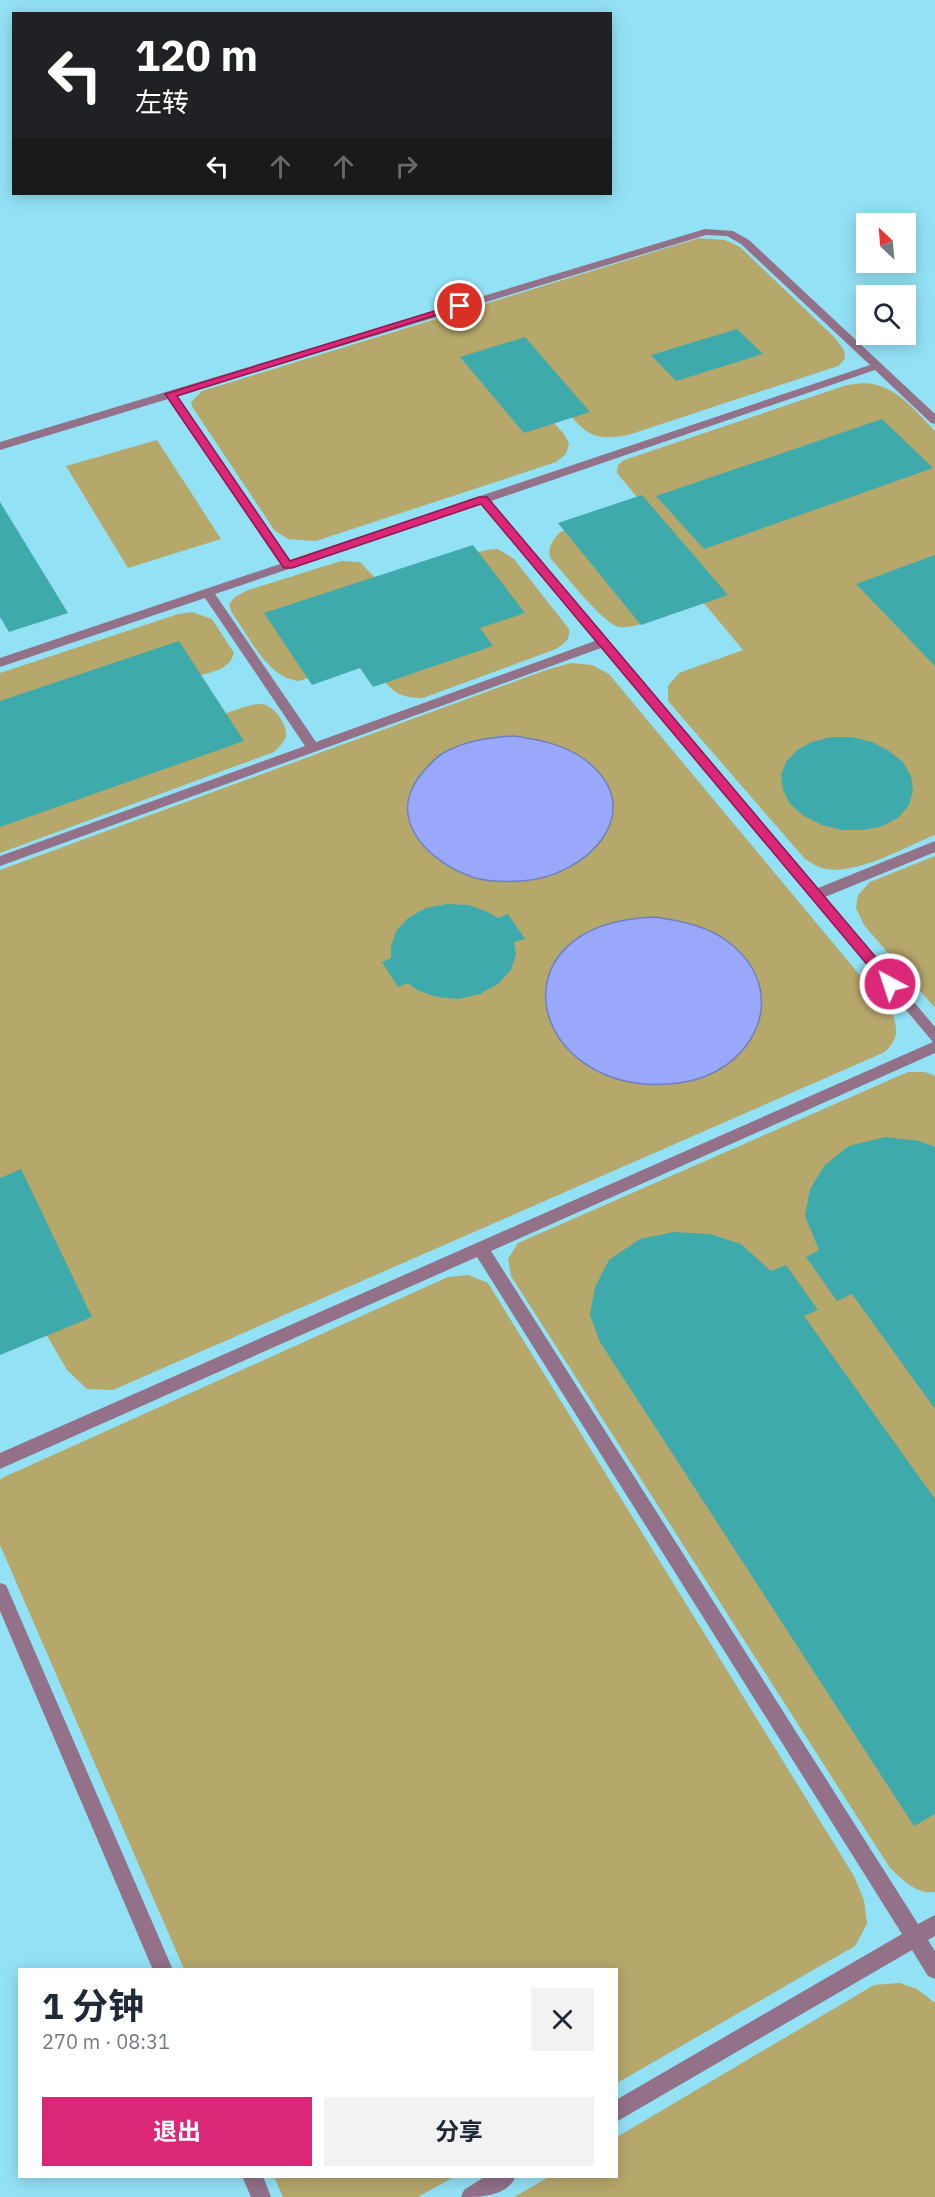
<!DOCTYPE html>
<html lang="zh">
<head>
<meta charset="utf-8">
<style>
  body { margin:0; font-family:"IBM Plex Sans","Noto Sans SC",sans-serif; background:#f2f2f3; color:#1f2937; height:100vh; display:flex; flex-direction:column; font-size:22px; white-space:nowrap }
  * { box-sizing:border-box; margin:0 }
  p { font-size:20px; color:#747a83 }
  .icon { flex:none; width:33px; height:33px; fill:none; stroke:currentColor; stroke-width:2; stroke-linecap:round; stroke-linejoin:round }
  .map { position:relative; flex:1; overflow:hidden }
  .details { position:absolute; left:18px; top:1968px; width:600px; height:210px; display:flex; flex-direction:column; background:#fff; border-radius:0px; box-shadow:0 3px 15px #0003 }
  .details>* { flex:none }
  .top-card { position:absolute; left:12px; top:12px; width:600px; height:183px; border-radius:0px; box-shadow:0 3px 15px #0003; background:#202124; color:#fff; overflow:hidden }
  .needle { width:39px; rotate:334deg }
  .fabs { position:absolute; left:856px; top:213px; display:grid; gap:12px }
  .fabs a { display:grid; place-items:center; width:60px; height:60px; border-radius:0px; background:#fff; box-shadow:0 3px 15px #0003; font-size:30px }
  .pin { position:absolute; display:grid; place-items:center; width:51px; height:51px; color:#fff; margin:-26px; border:3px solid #fff; border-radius:50%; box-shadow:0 2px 6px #0007 }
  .me { position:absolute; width:66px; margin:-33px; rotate:320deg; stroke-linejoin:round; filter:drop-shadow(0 0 4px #0008) }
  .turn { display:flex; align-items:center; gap:21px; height:126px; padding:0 24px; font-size:27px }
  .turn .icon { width:78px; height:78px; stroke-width:2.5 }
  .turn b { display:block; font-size:42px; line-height:51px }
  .lanes { display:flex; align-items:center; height:57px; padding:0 24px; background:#0003; justify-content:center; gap:30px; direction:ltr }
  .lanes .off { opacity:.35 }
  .round { display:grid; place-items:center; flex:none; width:63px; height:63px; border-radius:0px; background:#f2f2f3 }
  .head { display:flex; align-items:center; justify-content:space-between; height:102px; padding:0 24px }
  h1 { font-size:36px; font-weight:700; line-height:45px }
  .primary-button { display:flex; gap:12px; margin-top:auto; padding:12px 24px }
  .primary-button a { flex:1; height:69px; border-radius:0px; background:#db2777; color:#fff; font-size:24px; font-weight:700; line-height:69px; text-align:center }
  .primary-button a+a { background:#f2f2f3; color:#1f2937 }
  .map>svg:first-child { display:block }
  .green { fill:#b6a76b }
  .water { fill:#99a8fb; stroke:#6c81be; stroke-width:1.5 }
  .building { fill:#3eaaab }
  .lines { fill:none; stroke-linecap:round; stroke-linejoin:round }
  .minor { fill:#927189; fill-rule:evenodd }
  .route { fill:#db2777; stroke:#8e194d; stroke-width:1.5 }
</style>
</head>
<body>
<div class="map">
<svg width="935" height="2197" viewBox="0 0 935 2197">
  <rect width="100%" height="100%" fill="#93e1f5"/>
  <!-- green -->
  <g class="green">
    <path d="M699,238L725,240L740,247L836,339L844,350L845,359L838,366L628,435C600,440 589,438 570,415L552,421L564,434L569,444L566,454L556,462L316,541L288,539L275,531L193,408L191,402L202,391Z"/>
    <path d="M863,383C896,384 913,409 935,431V835C905,847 854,877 822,868C816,866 810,862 805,859L668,701V686L679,673L743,650L703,602C685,608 636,630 619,627C602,623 564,573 550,558C548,546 552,541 560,532L642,503L617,473L618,465L624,460L847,385Z"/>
    <polygon points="157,440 221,539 128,568 66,466"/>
    <path d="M498,549L514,559L569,629C570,641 565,643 556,649L423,698C391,699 385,681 367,658L299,681C268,679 249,636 232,613L229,604L235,597L248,590L341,561L360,562L380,583L486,550Z"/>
    <path d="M192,612L212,619L234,653C229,670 214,671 199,676L224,714C235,711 249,704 261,704C273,704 288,725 286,736C284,743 279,747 274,752L0,853V673L178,614Z"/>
    <path d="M571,663L592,665L609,674L893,1015C898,1031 898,1039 885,1052L113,1390L87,1389L67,1370L45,1332L0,1352V870L546,670Z"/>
    <polygon points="935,856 935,1008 864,925 856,908 858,895 870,882"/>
    <path d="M908,1072H925L935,1076V1892C917,1895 903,1880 890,1868L511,1276L508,1259L518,1243Z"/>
    <polygon points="468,1275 488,1283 854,1876 864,1900 867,1924 855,1946 617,2083 616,1970 184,1969 0,1545 0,1480 2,1478 448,1277"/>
    <polygon points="900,1983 917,1989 935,2003 935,2197 514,2197 549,2177 616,2176 617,2137 874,1985"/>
    <polygon points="274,2177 454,2177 418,2197 283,2197"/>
  </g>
  <!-- water -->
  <g class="water">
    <path d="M515,736C540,740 563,744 584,759C653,810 586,878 521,881C506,882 490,882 475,878C434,865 385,823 419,777C426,768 434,758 445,752C467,740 491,737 515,736Z"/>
    <path d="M655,917C682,921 709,926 731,944C794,996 751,1074 679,1083C530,1102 484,923 655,917Z"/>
  </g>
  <!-- building -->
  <g class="building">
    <polygon points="737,329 763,354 676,381 651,355"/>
    <polygon points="525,337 590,412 524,433 460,357"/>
    <polygon points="882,419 933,468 704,549 656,496"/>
    <polygon points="642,495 728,595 641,625 558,523"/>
    <polygon points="0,502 68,613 9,632 0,617"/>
    <polygon points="473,545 525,613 480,628 493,646 373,687 360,668 312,685 264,613"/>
    <polygon points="935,555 935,666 856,584"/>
    <polygon points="179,641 244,741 0,827 0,701"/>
    <polygon points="831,737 852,737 872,742 889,751 903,762 911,776 913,791 909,805 899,817 883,826 864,830 842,830 822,825 804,816 790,804 783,790 781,775 786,762 797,750 812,742"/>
    <polygon points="447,904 469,905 488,912 498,918 508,914 525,939 514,942 516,954 511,970 498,984 480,994 459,999 437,997 417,990 408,983 398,987 382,962 391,958 391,947 396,931 408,918 426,908"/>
    <polygon points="885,1137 919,1141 935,1147 935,1409 852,1294 837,1301 806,1257 819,1250 805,1216 810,1189 825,1165 849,1146"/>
    <polygon points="21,1169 92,1317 0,1355 0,1178"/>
    <polygon points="674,1232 710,1234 741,1244 771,1271 786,1265 818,1310 804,1316 935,1499 935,1814 914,1826 600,1342 590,1315 595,1287 609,1260 640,1239"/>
  </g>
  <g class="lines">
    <!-- minor -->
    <g class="minor">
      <path d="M705,229L733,231L749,240L935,414V424L931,423L875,370L491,501L818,888L935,841V852L825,897L935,1027V1053L491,1251L918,1924L935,1915V1936L928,1940L935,1951V1979L928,1976L912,1950L616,2122V2100L902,1934L477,1257L0,1469V1453L933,1042L601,648L0,866V856L305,746L205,598L0,667V658L280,564L168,399L0,450V442ZM706,235L727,236L741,244L870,365L290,560L177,396ZM481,504L595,641L316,742L215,594Z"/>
      <polygon points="0,1583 6,1585 173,1970 153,1970 0,1611"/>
      <polygon points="242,2176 263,2176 271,2197 251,2197"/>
      <path d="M486,2176H516C507,2197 480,2197 461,2197L464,2190Z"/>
    </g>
  </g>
  <!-- route -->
  <polygon class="route" points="457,304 465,306 177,396 290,561 479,497 487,497 895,980 897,984 895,987 886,987 481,504 292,568 284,568 165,394"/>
</svg>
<div class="fabs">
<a><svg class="needle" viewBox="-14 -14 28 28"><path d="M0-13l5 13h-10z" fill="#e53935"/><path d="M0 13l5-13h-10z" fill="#747a83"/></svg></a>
<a><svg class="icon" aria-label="search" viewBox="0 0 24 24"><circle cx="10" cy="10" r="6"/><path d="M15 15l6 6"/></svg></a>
</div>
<div class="pin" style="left:460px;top:306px;background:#d93025"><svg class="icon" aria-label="arrive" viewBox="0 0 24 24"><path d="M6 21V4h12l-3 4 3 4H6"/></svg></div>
<svg class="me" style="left:890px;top:984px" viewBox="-20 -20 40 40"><circle r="17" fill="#db2777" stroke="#fff" stroke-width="3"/><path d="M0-11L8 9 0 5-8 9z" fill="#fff"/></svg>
<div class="top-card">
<div class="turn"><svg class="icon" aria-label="left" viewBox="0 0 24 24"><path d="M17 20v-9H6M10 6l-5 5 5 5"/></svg><div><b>120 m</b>左转</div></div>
<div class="lanes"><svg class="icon" aria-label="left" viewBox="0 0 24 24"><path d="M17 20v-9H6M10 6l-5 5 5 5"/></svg><svg class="icon off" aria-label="ahead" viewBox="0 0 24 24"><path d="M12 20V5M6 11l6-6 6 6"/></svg><svg class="icon off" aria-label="ahead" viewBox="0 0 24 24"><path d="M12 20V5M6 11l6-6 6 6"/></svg><svg class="icon off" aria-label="right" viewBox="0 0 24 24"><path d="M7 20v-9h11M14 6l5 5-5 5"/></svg></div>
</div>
<section class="details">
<div class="head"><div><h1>1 分钟</h1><p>270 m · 08:31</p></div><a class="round"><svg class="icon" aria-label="close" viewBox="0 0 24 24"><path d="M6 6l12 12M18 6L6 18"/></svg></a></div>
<div class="primary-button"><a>退出</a><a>分享</a></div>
</section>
</div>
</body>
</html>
